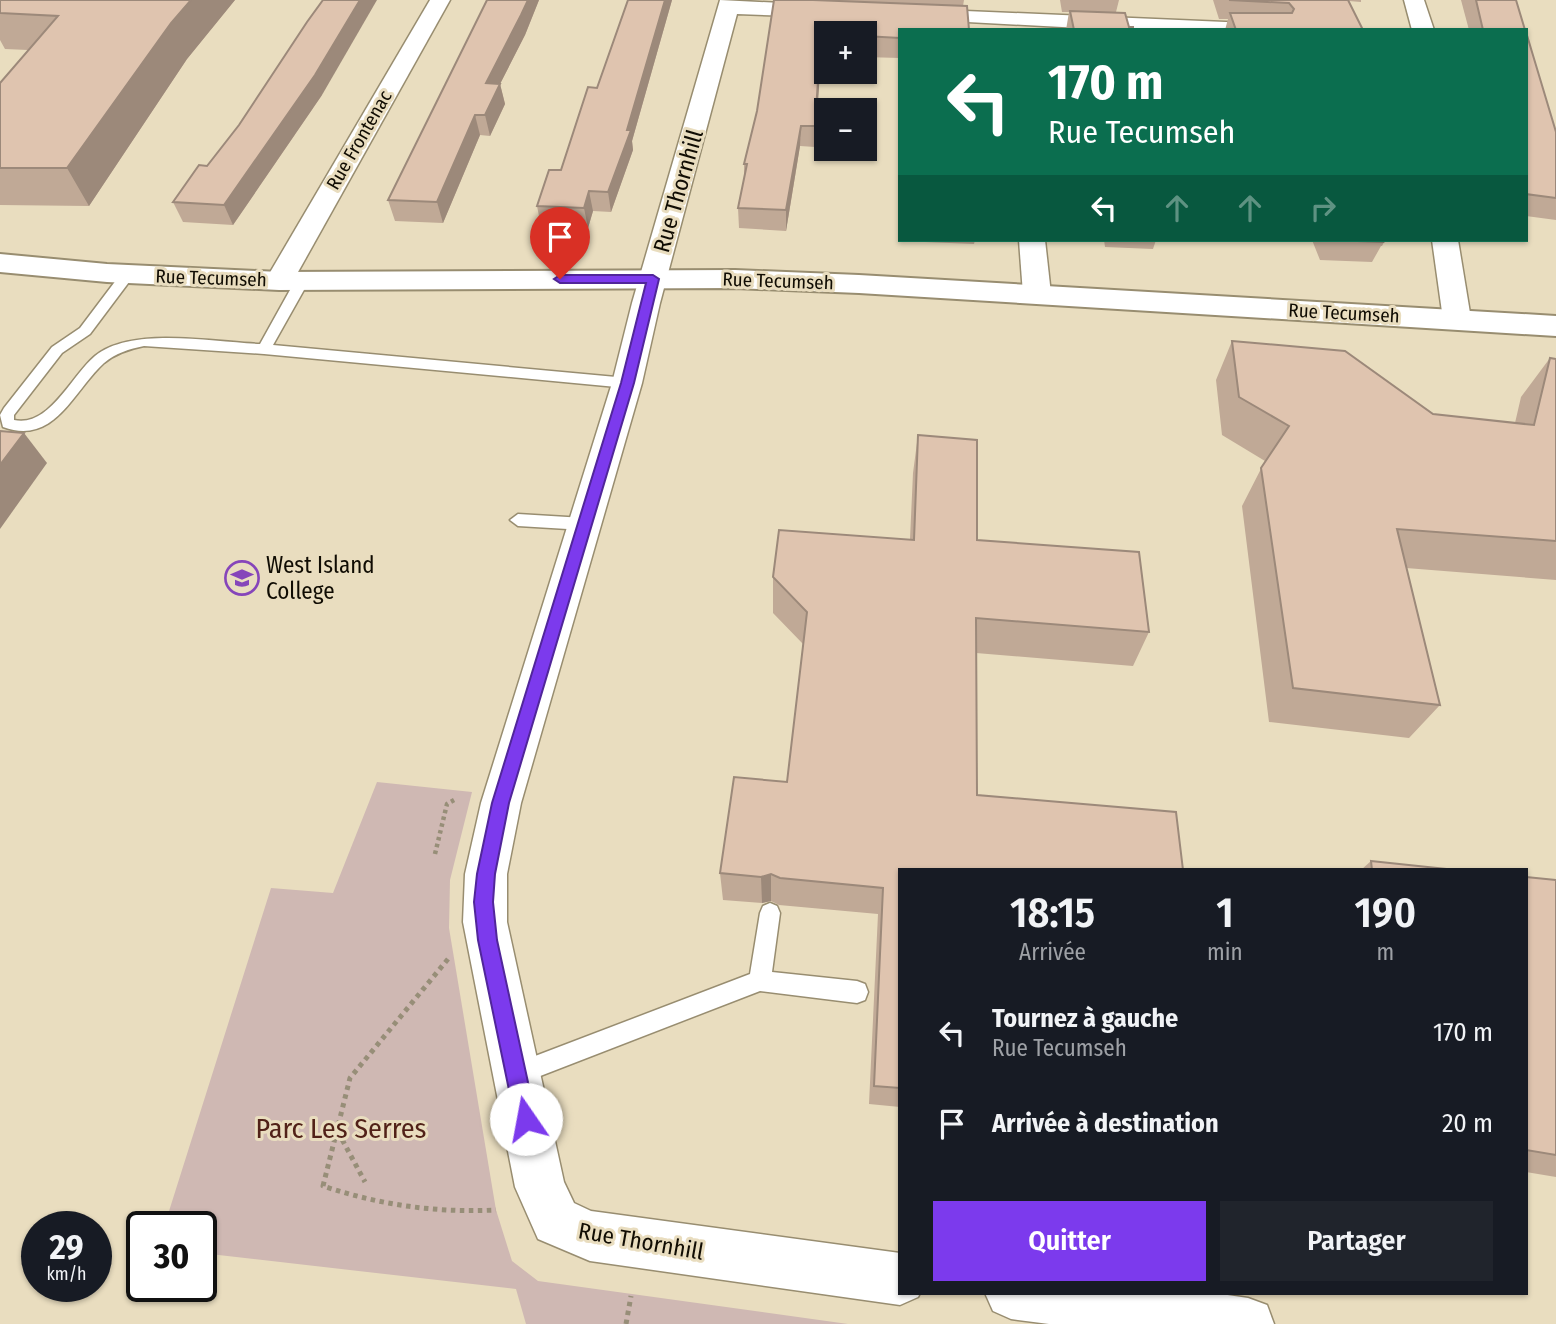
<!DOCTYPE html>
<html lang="fr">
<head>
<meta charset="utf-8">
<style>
  body { margin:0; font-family:"Fira Sans Condensed",sans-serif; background:#20242c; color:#f1f3f6; height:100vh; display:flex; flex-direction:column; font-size:26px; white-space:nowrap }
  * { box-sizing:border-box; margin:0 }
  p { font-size:23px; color:#9ea1a6 }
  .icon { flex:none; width:38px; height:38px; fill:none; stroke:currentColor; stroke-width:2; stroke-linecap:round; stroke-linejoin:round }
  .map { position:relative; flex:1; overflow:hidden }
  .details { position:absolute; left:898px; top:868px; width:630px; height:427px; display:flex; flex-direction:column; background:#171b24; border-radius:0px; box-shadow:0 2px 5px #0004 }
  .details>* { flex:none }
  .banner { position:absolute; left:898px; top:28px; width:630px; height:214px; border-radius:0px; box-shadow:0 2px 5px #0004; background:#0b6e4f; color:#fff; overflow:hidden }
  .fabs { position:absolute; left:814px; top:21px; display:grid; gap:14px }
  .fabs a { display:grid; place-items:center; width:63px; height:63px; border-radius:0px; background:#171b24; box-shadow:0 2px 5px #0004; font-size:35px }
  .speed { position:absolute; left:21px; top:1211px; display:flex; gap:14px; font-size:35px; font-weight:700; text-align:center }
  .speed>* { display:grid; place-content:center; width:91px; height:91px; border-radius:50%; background:#171b24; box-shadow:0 2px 5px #0004; line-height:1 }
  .speed small { font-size:18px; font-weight:400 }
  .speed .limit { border:4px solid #111; border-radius:10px; background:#fff; color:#111 }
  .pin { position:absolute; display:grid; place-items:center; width:60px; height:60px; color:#fff; margin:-72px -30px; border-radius:50% 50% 50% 0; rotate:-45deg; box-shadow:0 0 7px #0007 }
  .pin .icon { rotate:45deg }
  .me { position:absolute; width:77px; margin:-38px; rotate:348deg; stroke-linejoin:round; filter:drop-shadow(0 0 5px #0008) }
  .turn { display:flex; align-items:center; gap:24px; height:147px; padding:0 35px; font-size:32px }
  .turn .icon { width:91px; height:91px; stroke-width:2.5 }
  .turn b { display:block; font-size:49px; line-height:60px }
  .lanes { display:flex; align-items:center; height:66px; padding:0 35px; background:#0003; justify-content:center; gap:35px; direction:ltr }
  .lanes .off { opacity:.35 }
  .eta { display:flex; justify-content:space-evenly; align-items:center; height:119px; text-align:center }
  .eta b { font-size:42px; font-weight:600; line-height:49px }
  .cta { display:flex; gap:14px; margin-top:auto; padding:14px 35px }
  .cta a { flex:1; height:80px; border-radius:0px; background:#7c3aed; color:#fff; font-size:28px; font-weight:600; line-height:80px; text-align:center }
  .cta a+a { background:#20242c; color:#f1f3f6 }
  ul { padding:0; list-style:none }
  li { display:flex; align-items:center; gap:21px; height:91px; padding:0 35px }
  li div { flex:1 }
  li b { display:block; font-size:26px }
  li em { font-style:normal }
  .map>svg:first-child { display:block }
  .green { fill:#cfb8b3 }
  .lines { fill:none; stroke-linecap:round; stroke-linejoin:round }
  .service-casing { stroke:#988d70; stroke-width:3 }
  .minor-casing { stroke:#988d70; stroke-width:3 }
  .tertiary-casing { stroke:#988d70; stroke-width:4 }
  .path-far1 { stroke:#978e78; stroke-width:4.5; stroke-dasharray:3.5 3.5; stroke-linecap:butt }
  .path { stroke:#978e78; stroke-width:5; stroke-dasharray:4.5 4.5; stroke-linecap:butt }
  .service { fill:#fff; fill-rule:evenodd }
  .minor { fill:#fff; fill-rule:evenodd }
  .tertiary { fill:#fff; fill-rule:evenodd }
  .wall { fill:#c0a996 }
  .shaded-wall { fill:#9c897a }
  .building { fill:#dfc4af; stroke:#9c897a; stroke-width:2 }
  .route { fill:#7c3aed; stroke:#51269a; stroke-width:2 }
  .labels { text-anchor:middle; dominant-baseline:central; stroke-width:6; stroke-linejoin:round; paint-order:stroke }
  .far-street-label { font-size:19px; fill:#100c03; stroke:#e9ddbf }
  .street-label { font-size:23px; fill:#100c03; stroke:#e9ddbf }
  .poi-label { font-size:23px; fill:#100c03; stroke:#e9ddbf; text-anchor:start }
  .near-park-label { font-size:28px; fill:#512118; stroke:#e9ddbf }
</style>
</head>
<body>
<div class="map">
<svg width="1556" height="1324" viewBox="0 0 1556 1324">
  <rect width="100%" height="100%" fill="#e9ddbf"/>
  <!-- green -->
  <polygon class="green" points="377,782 472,792 450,880 449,928 496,1210 512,1261 538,1281 848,1324 526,1324 516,1289 201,1253 201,1227 164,1227 271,888 333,893"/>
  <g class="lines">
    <!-- service casing -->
    <g class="service-casing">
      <g id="service">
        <path d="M128,270L135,274L90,334L62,353L14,415V420C49,428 72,375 95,356C131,326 214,342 260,344L295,281L302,277L309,281L273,345L627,378L634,383L627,388L264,354L144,346C129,349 116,353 104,363C73,391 55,446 3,427L0,415L4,408L52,347L80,328L123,271Z"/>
        <polygon points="518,514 584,518 592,524 584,530 518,526 510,520"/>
        <polygon points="770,903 777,906 780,913 772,972 857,981 865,984 868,992 865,1000 857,1003 760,991 517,1085 509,1082 506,1074 509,1066 750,974 760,913 763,906"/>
      </g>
    </g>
    <!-- minor casing -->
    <g class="minor-casing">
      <g id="minor">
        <polygon points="430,0 450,0 293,281 289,287 279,289 269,287 265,281"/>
        <polygon points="720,0 822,5 829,7 833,11 829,15 822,17 737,14 660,303 642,383 521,803 507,874 507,922 564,1182 574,1203 591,1211 900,1253 900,1293 920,1293 918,1297 900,1305 590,1261 538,1239 515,1187 463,922 465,874 481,803 612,383 632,303"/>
        <polygon points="1404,0 1424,0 1434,30 1412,30"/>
        <polygon points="919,9 1274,24 1282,25 1285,30 1117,30 912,19 908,15 912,11"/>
        <polygon points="1019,240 1045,240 1051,294 1047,300 1037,303 1027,300 1023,294"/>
        <polygon points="1432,240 1458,240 1471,319 1467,325 1457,328 1447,325 1443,319"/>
        <polygon points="985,1293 1214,1293 1248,1298 1267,1305 1274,1324 1049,1324 1011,1319 993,1311"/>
      </g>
    </g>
    <!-- tertiary casing -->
    <g class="tertiary-casing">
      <polygon id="tertiary" points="0,254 107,264 279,272 735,270 859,275 1556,316 1556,336 859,293 735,288 279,290 107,282 0,272"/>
    </g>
    <!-- path-far1 -->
    <polyline class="path-far1" points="435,854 447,804 456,799"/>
    <!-- path -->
    <g class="path">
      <path d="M448,959L350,1078L323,1186C380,1205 436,1213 496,1210"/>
      <polyline points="338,1132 365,1182"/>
      <polyline points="626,1324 631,1296"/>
    </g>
    <!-- service -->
    <use href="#service" class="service"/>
    <!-- minor -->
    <use href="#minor" class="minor"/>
    <!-- tertiary -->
    <use href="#tertiary" class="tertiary"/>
  </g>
  <!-- wall -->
  <g class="wall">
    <polygon points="0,0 235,0 187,59 89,206 0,205 0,83 28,50 5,49 0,40"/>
    <polygon points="487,0 539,0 525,35 500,84 505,104 490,136 480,135 443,223 395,221 388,200"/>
    <polygon points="628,0 672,0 632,141 633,150 611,212 593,211 588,228 541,226 537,206 561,170 597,88"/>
    <polygon points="774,0 964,0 963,6 900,30 900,58 864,57 864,33 826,33 826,55 821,55 815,147 800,146 786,231 739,228 738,208 744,178 744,164 757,111"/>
    <polygon points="1060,0 1119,0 1116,12 1074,30 1066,30 1069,12 1062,12"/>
    <polygon points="1213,0 1361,0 1361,2 1349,1 1363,30 1225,30 1228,19 1219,19"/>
    <polygon points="1461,0 1516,0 1525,30 1469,30"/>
    <polygon points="1526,32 1556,132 1556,220 1526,216"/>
    <polygon points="322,95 233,225 183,222 173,202 207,166 239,125"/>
    <polygon points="925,240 975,240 974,244 925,242"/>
    <polygon points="1104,240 1156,240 1153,249 1105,247"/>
    <polygon points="1312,240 1385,240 1382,246 1381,246 1372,262 1320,260"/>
    <polygon points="1232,341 1433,414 1515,423 1521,397 1550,358 1556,359 1556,580 1406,568 1440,705 1409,738 1269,722 1242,506 1265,461 1222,435 1216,380"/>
    <polygon points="918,435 977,540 1149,632 1133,666 976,653 900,870 900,1107 869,1104 878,914 779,905 771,901 762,903 723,900 720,873 787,782 803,644 773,613 773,577 910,539 913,473"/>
    <polygon points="1371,861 1456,870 1361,870"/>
    <polygon points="1526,877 1556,880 1556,1177 1526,1172"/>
  </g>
  <!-- shaded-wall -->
  <g class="shaded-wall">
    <polygon points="191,0 235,0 187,59 89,206 67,168 171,23"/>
    <polygon points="360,0 377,0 322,95 233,225 224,205"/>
    <polygon points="528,0 539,0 525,35 500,84 505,104 490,136 485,115 486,83"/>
    <polygon points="665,0 672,0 632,141 633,150 611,212 608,192"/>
    <polygon points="821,35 821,55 815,147 815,126"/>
    <polygon points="475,115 480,135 443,223 437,202"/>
    <polygon points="801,126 800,146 786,231 786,210"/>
    <polygon points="589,191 593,211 588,228 584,208"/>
    <polygon points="24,433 47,463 0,529 0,465"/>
    <polygon points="771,874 771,901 762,903 761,877"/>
  </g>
  <!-- building -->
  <g class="building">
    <polygon points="0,0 191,0 171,23 67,168 0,168 0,83 58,16 0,13"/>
    <polygon points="323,0 360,0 315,75 224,205 173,202 199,165 207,166 239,125 307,22"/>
    <polygon points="487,0 528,0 521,15 486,83 500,84 485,115 475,115 437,202 388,200"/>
    <polygon points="628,0 665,0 627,130 631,130 608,192 589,191 584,208 537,206 549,170 561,170 588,87 597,88"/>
    <polygon points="774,0 813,0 967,6 969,30 900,30 900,38 864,36 864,33 826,33 826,35 821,35 815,126 801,126 786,210 738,208 747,164 744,164 757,111"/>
    <polygon points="1229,0 1348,0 1363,30 1236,30 1230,13 1292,13 1294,9 1289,3"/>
    <polygon points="1476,0 1516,0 1525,30 1483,30"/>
    <polygon points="1070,11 1125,13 1129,27 1133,27 1133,30 1074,30"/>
    <polygon points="1526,32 1556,132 1556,198 1526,194"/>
    <polygon points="1329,240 1382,240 1383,242"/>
    <polygon points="1232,341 1345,351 1433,414 1534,425 1550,358 1556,359 1556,541 1397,529 1440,705 1293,688 1261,468 1289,426 1239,397"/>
    <polygon points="0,431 24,433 0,465"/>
    <polygon points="918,435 977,440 977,540 1139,552 1149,632 976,618 977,795 1176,812 1183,870 900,870 900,1088 874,1086 883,888 780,878 771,874 761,877 720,873 734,777 787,782 807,612 773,577 779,530 914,540"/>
    <polygon points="1371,861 1456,870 1372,870"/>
    <polygon points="1526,877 1556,880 1556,1155 1526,1150"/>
  </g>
  <!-- route -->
  <polygon class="route" points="653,275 659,279 634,383 509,803 495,874 493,902 497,940 536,1119 533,1127 526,1130 518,1127 515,1119 478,940 474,902 477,874 492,803 621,383 646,283 560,283 554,279 560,275"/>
  <!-- icons -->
  <defs>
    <g id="university-ring" transform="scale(1.75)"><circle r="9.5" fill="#e9ddbf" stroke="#8645ba" stroke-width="1.5"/><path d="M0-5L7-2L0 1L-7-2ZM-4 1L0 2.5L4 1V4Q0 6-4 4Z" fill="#8645ba"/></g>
  </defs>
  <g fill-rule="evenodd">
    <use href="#university-ring" x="242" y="578"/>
  </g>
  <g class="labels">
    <!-- far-street labels -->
    <g class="far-street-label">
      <text transform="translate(359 140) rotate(-60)">Rue Frontenac</text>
      <text transform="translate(211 278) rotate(2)">Rue Tecumseh</text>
      <text transform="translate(778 281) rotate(2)">Rue Tecumseh</text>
      <text transform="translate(1344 313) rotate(3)">Rue Tecumseh</text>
    </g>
    <!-- street labels -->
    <g class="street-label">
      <text transform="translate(678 191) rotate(-74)">Rue Thornhill</text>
      <text transform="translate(641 1241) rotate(10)">Rue Thornhill</text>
    </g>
    <!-- poi labels -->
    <g class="poi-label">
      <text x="266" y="565">West Island<tspan x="266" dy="26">College</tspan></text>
    </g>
    <!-- near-park labels -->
    <g class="near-park-label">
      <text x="341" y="1128">Parc Les Serres</text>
    </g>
  </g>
</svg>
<div class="fabs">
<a>+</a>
<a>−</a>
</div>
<div class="speed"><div>29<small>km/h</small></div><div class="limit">30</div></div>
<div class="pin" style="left:560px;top:279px;background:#d93025"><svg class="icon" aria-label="arrive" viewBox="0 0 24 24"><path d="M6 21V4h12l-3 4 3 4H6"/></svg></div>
<svg class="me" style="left:526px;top:1119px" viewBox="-20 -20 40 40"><circle r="19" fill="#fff"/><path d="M0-13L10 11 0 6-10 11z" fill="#7c3aed"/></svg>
<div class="banner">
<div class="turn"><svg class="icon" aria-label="left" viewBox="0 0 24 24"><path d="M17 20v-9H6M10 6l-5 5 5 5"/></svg><div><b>170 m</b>Rue Tecumseh</div></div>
<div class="lanes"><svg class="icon" aria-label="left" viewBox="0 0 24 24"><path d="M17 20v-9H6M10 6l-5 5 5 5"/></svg><svg class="icon off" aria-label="ahead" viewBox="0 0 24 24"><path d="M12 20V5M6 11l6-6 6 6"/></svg><svg class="icon off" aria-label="ahead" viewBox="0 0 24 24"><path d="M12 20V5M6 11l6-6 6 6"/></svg><svg class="icon off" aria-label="right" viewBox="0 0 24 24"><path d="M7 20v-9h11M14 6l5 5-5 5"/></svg></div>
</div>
<section class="details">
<div class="eta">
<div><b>18:15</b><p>Arrivée</p></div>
<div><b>1</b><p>min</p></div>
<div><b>190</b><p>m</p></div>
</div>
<ul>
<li><svg class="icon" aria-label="left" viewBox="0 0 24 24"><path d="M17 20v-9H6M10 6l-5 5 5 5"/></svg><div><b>Tournez à gauche</b><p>Rue Tecumseh</p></div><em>170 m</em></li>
<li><svg class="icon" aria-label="arrive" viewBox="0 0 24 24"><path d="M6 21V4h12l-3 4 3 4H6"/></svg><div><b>Arrivée à destination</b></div><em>20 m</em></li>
</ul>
<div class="cta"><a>Quitter</a><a>Partager</a></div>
</section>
</div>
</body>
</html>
